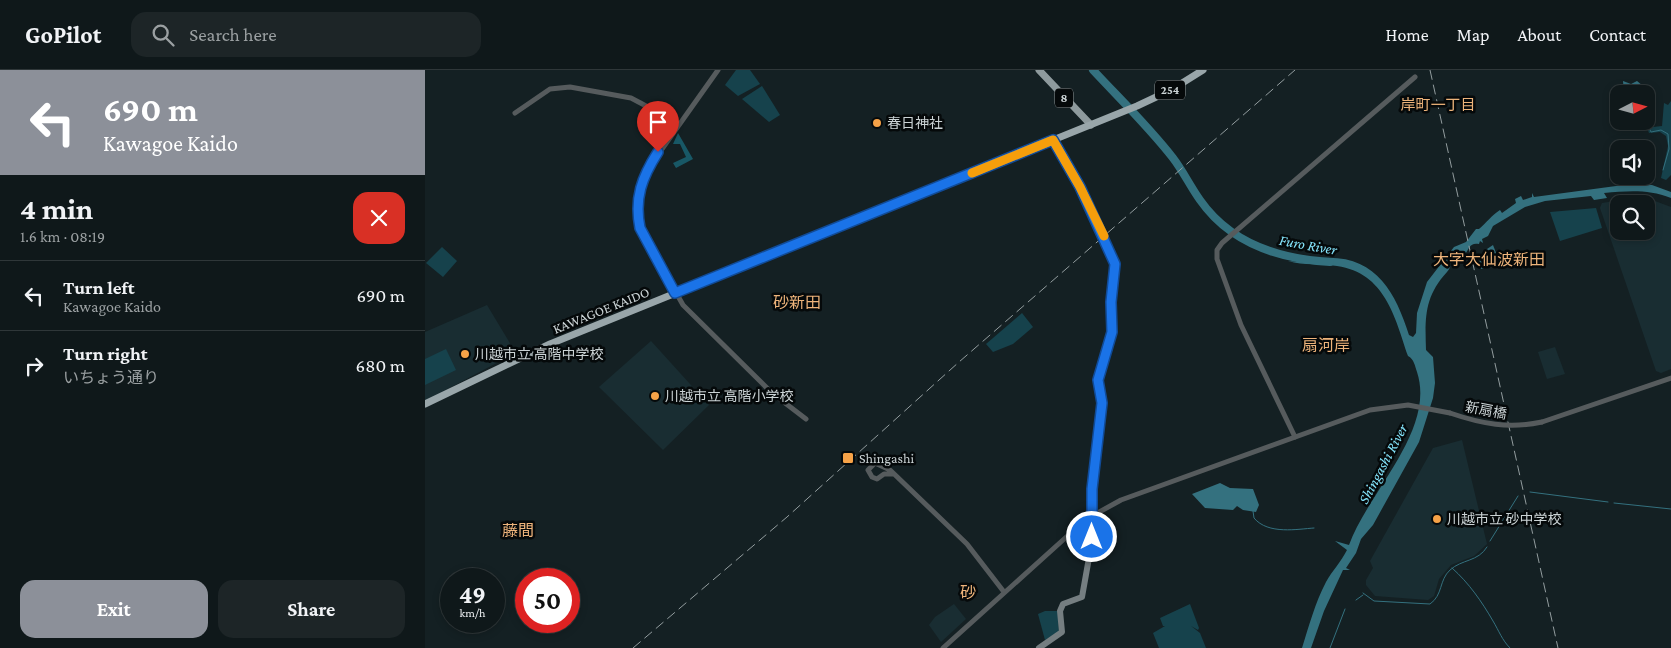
<!DOCTYPE html>
<html lang="en">
<head>
<meta charset="utf-8">
<style>
  body { margin:0; font-family:"Crimson Pro","Noto Sans JP",serif; background:#1d2527; color:#f1f3f6; height:100vh; display:flex; flex-direction:column; font-size:19px; white-space:nowrap }
  * { box-sizing:border-box; margin:0 }
  p { font-size:16px; color:#9ba0a2 }
  .icon { flex:none; width:28px; height:28px; fill:none; stroke:currentColor; stroke-width:2; stroke-linecap:round; stroke-linejoin:round }
  .map { position:relative; flex:1; overflow:hidden }
  .panel { display:flex; flex-direction:column; background:#0f181a; width:425px }
  .panel>* { flex:none }
  .guide { background:#8c9099; color:#fff; overflow:hidden }
  .needle { width:32px; rotate:84deg }
  .fabs { position:absolute; left:1185px; top:15px; display:grid; gap:10px }
  .fabs a { display:grid; place-items:center; width:45px; height:45px; border-radius:10px; background:#0f181a; box-shadow:0 2px 8px #0003,0 0 0 1px #2f3739; font-size:25px }
  .speed { position:absolute; left:15px; top:498px; display:flex; gap:10px; font-size:25px; font-weight:700; text-align:center }
  .speed>* { display:grid; place-content:center; width:65px; height:65px; border-radius:50%; background:#0f181a; box-shadow:0 2px 8px #0003,0 0 0 1px #2f3739; line-height:1 }
  .speed small { font-size:12px; font-weight:400 }
  .speed .limit { border:8px solid #d22; background:#fff; color:#111 }
  .pin { position:absolute; display:grid; place-items:center; width:42px; height:42px; color:#fff; margin:-51px -21px; border-radius:50% 50% 50% 0; rotate:-45deg; box-shadow:0 0 5px #0007 }
  .pin .icon { rotate:45deg }
  .me { position:absolute; width:55px; margin:-28px; rotate:0deg; stroke-linejoin:round; filter:drop-shadow(0 0 4px #0008) }
  .turn { display:flex; align-items:center; gap:18px; height:105px; padding:0 20px; font-size:22px }
  .turn .icon { width:65px; height:65px; stroke-width:2.5 }
  .turn b { display:block; font-size:35px; line-height:42px }
  .round { display:grid; place-items:center; flex:none; width:52px; height:52px; border-radius:15px; background:#1d2527 }
  .summary { display:flex; align-items:center; justify-content:space-between; height:85px; padding:0 20px }
  h1 { font-size:30px; font-weight:700; line-height:38px }
  .primary-button { display:flex; gap:10px; margin-top:auto; padding:10px 20px }
  .primary-button a { flex:1; height:58px; border-radius:15px; background:#8c9099; color:#fff; font-size:20px; font-weight:700; line-height:58px; text-align:center }
  .primary-button a+a { background:#1d2527; color:#f1f3f6 }
  ul { padding:0; list-style:none }
  li { display:flex; align-items:center; gap:15px; height:70px; padding:0 20px; border-top:1px solid #2f3739 }
  li div { flex:1 }
  li b { display:block; font-size:19px }
  li em { font-style:normal }
  header { display:flex; align-items:center; gap:30px; box-sizing:border-box; height:70px; padding:0 25px; background:#0f181a; border-bottom:1px solid #2f3739 }
  header strong { font-size:24px }
  nav { display:flex; gap:28px; margin-inline-start:auto; font-size:18px }
  .search { width:350px; height:45px; background:#1d2527; display:flex; align-items:center; gap:12px; box-sizing:border-box; padding:0 18px; border-radius:15px; color:#9ba0a2; font-size:19px }
  main { display:flex; flex:1; min-height:0 }
  .map>svg:first-child { display:block }
  .built { fill:#192d32; fill-rule:evenodd }
  .green { fill:#16424c }
  .forest { fill:#185866 }
  .water { fill:#34717f }
  .lines { fill:none; stroke-linecap:round; stroke-linejoin:round }
  .stream { stroke:#34717f; stroke-width:1 }
  .river { stroke:#34717f; stroke-width:8 }
  .tertiary { stroke:#565b5d; stroke-width:5 }
  .secondary { stroke:#757e81; stroke-width:6 }
  .primary { stroke:#8e9a9d; stroke-width:7 }
  .trunk { stroke:#99a6aa; stroke-width:7 }
  .rail { stroke:#939d9f; stroke-width:1; stroke-dasharray:10 5; stroke-linecap:butt }
  .tertiary-bridge { stroke:#565b5d; stroke-width:5 }
  .route-casing { stroke:#114b97; stroke-width:12 }
  .route { stroke:#1a73e8; stroke-width:9 }
  .slow { stroke:#f59e0b; stroke-width:9 }
  .poi-dot { fill:#f6a247; stroke:#05090a; stroke-width:2 }
  .labels { text-anchor:middle; dominant-baseline:central; stroke-width:5; stroke-linejoin:round; paint-order:stroke }
  .shield { fill:#05090a; stroke:#909698; stroke-width:1 }
  .shield-label { font-size:12px; font-weight:bold; fill:#cbd3d5 }
  .poi-label { font-size:14px; fill:#cbd3d5; stroke:#05090a; text-anchor:start }
  .street-label { font-size:14px; fill:#cbd3d5; stroke:#05090a }
  .neighbourhood-label { font-size:15px; fill:#eeb47b; stroke:#05090a }
  .water-label { font-size:15px; font-style:italic; fill:#85e5fc; stroke:#05090a }
  .quarter-label { font-size:16px; fill:#eeb47b; stroke:#05090a }
</style>
</head>
<body>
<header>
<strong>GoPilot</strong>
<div class="search"><svg class="icon" aria-label="search" viewBox="0 0 24 24"><circle cx="10" cy="10" r="6"/><path d="M15 15l6 6"/></svg>Search here</div>
<nav><a>Home</a><a>Map</a><a>About</a><a>Contact</a></nav>
</header>
<main>
<section class="panel">
<div class="guide">
<div class="turn"><svg class="icon" aria-label="left" viewBox="0 0 24 24"><path d="M17 20v-9H6M10 6l-5 5 5 5"/></svg><div><b>690 m</b>Kawagoe Kaido</div></div>
</div>
<div class="summary"><div><h1>4 min</h1><p>1.6 km · 08:19</p></div><a class="round" style="background:#d93025;color:#fff"><svg class="icon" aria-label="close" viewBox="0 0 24 24"><path d="M6 6l12 12M18 6L6 18"/></svg></a></div>
<ul>
<li><svg class="icon" aria-label="left" viewBox="0 0 24 24"><path d="M17 20v-9H6M10 6l-5 5 5 5"/></svg><div><b>Turn left</b><p>Kawagoe Kaido</p></div><em>690 m</em></li>
<li><svg class="icon" aria-label="right" viewBox="0 0 24 24"><path d="M7 20v-9h11M14 6l5 5-5 5"/></svg><div><b>Turn right</b><p>いちょう通り</p></div><em>680 m</em></li>
</ul>
<div class="primary-button"><a>Exit</a><a>Share</a></div>
</section>
<div class="map">
<svg width="1246" height="578" viewBox="0 0 1246 578">
  <rect width="100%" height="100%" fill="#142023"/>
  <!-- built -->
  <g class="built">
    <path d="M1208,128L1230,131L1246,137V299L1236,303L1231,301L1175,138L1177,133ZM1194,134H1221V161H1194Z"/>
    <polygon points="62,235 86,275 77,280 81,288 0,331 0,262"/>
    <polygon points="226,271 284,335 238,380 174,317"/>
    <polygon points="1130,277 1140,304 1122,309 1113,282"/>
    <polygon points="1037,370 1062,474 1049,486 1026,495 1014,509 1009,526 1003,530 950,526 941,515 941,510 948,498 945,491 1008,378"/>
    <polygon points="529,534 541,549 516,572 504,555 510,547"/>
  </g>
  <!-- green -->
  <g class="green">
    <polygon points="311,0 325,0 335,14 313,26 300,15"/>
    <polygon points="337,16 355,45 344,52 317,29"/>
    <polygon points="1246,31 1246,105 1241,110 1236,108 1243,76 1241,66 1235,62 1224,63 1220,52 1225,49 1228,57 1237,56 1239,33 1243,35"/>
    <polygon points="1171,138 1177,158 1135,171 1125,142"/>
    <polygon points="17,177 32,191 18,207 1,193"/>
    <polygon points="597,243 608,257 588,274 568,282 561,274"/>
    <polygon points="21,279 31,300 0,315 0,289"/>
    <polygon points="765,534 774,558 773,560 766,556 775,563 781,578 734,578 728,563 740,556 738,556 735,548"/>
    <polygon points="620,541 633,541 634,562 620,570 613,544"/>
  </g>
  <!-- forest -->
  <polygon class="forest" points="253,63 268,89 251,98 248,93 261,87 255,74 248,74"/>
  <!-- water -->
  <g class="water">
    <polygon points="1198,11 1206,14 1212,11 1224,21 1221,31 1221,24 1199,24"/>
    <path d="M1206,114L1227,115L1246,122V128C1223,119 1203,121 1179,123L1182,128L1169,130L1166,126L1120,131L1100,137L1068,156L1063,166L1057,169L1058,173L1055,171L1054,174C1045,172 1044,179 1040,184C1037,188 1031,188 1027,192C1025,196 1025,199 1022,202C999,227 1000,248 1001,280L1008,287L1010,313L1008,328L994,372L948,455L936,469L931,483L921,498L925,500H918L899,541L886,578H877C884,556 890,533 901,512C907,501 916,492 922,480L910,471L924,475C943,422 1011,360 992,302C990,296 989,289 983,286C970,247 960,203 912,196C896,193 879,196 863,191L887,193L900,190L896,188C950,184 970,221 984,265L988,267L991,263L992,243L1002,212L1029,177L1041,172L1051,159H1054C1062,152 1066,146 1075,140L1077,143L1091,133L1090,129L1096,126L1098,130L1107,127V123L1109,127Z"/>
    <polygon points="1068,175 1075,193 1056,199 1054,192 1062,179"/>
    <polygon points="795,413 805,418 828,419 834,435 831,442 818,440 812,436 808,440 780,438 767,424"/>
  </g>
  <g class="lines">
    <!-- stream -->
    <g class="stream">
      <polyline points="1221,51 1226,62 1236,60 1243,64 1244,79 1238,100"/>
      <polyline points="1105,422 1183,432"/>
      <polyline points="1189,433 1246,439"/>
      <path d="M828,441L829,448C843,465 873,459 889,458"/>
      <polyline points="1065,471 1093,426"/>
      <path d="M1027,498C1044,513 1057,532 1068,551C1074,561 1077,570 1085,578"/>
      <path d="M938,523L949,531L1005,534C1018,525 1014,510 1025,500C1037,489 1053,492 1062,477"/>
      <polyline points="931,530 938,525"/>
      <polyline points="905,578 920,539"/>
    </g>
    <!-- river -->
    <path class="river" d="M668,0C695,29 724,57 748,88C758,101 765,116 775,130C805,173 854,189 905,192"/>
    <!-- tertiary -->
    <g class="tertiary">
      <polyline points="293,0 220,103 213,128 215,158 258,235 347,323 381,349"/>
      <polyline points="90,43 125,19 145,17 206,28 223,37 251,57"/>
      <polyline points="1117,352 1246,308"/>
      <polyline points="870,367 816,255 792,189 792,180 797,173 990,7"/>
      <polyline points="468,404 459,404 452,409 447,407 443,400 450,393 465,400 542,474 579,522"/>
      <polyline points="518,578 648,461 667,446 696,430 945,340 983,335 1025,343"/>
    </g>
    <!-- secondary -->
    <polyline class="secondary" points="614,578 637,562 635,541 638,534 657,527 667,471 667,419 677,333 673,310 687,262 686,232 690,194 655,117 628,70"/>
    <!-- primary -->
    <polyline class="primary" points="614,0 666,55"/>
    <!-- trunk -->
    <polyline class="trunk" points="0,334 125,274 712,36 746,20 778,0"/>
    <!-- rail -->
    <g class="rail">
      <polyline points="1005,0 1133,578"/>
      <polyline points="208,578 362,447 534,292 870,0"/>
    </g>
    <!-- tertiary-bridge -->
    <path class="tertiary-bridge" d="M1025,343C1057,354 1084,359 1117,352"/>
  </g>
  <g class="lines">
    <!-- route casing -->
    <g class="route-casing">
      <path id="route" d="M233,82C217,107 209,128 215,158L250,223L628,70L655,117L690,194L686,232L687,262L673,310L677,333L667,419V467"/>
    </g>
    <!-- route -->
    <use href="#route" class="route"/>
    <!-- slow -->
    <polyline class="slow" points="547,103 628,70 655,117 679,166"/>
  </g>
  <!-- markers -->
  <g class="poi-dot">
    <circle cx="452" cy="53" r="5"/>
    <circle cx="40" cy="284" r="5"/>
    <circle cx="230" cy="326" r="5"/>
    <rect x="417" y="382" width="12" height="12" rx="2.5"/>
    <circle cx="1012" cy="449" r="5"/>
  </g>
  <g class="labels">
    <!-- shield labels -->
    <g class="shield">
      <rect x="730" y="10.5" width="30" height="19" rx="4"/>
      <rect x="630" y="18.5" width="18" height="19" rx="4"/>
    </g>
    <g class="shield-label">
      <text x="745" y="20">254</text>
      <text x="639" y="28">8</text>
    </g>
    <!-- poi labels -->
    <g class="poi-label">
      <text x="462" y="53">春日神社</text>
      <text x="50" y="284">川越市立 高階中学校</text>
      <text x="240" y="326">川越市立 高階小学校</text>
      <text x="434" y="388">Shingashi</text>
      <text x="1022" y="449">川越市立 砂中学校</text>
    </g>
    <!-- street labels -->
    <g class="street-label">
      <text transform="translate(176 240) rotate(-22)">KAWAGOE KAIDO</text>
      <text transform="translate(1061 340) rotate(11)">新扇橋</text>
    </g>
    <!-- neighbourhood labels -->
    <g class="neighbourhood-label">
      <text x="1013" y="35">岸町一丁目</text>
    </g>
    <!-- water labels -->
    <g class="water-label">
      <text transform="translate(883 175) rotate(10)">Furo River</text>
      <text transform="translate(958 394) rotate(-62)">Shingashi River</text>
    </g>
    <!-- quarter labels -->
    <g class="quarter-label">
      <text x="1064" y="189">大字大仙波新田</text>
      <text x="372" y="232">砂新田</text>
      <text x="901" y="275">扇河岸</text>
      <text x="93" y="460">藤間</text>
      <text x="543" y="522">砂</text>
    </g>
  </g>
</svg>
<div class="fabs">
<a><svg class="needle" viewBox="-14 -14 28 28"><path d="M0-13l5 13h-10z" fill="#e53935"/><path d="M0 13l5-13h-10z" fill="#9ba0a2"/></svg></a>
<a><svg class="icon" aria-label="sound" viewBox="0 0 24 24"><path d="M4 9h4l5-4v14l-5-4H4zM17 9q2 3 0 6"/></svg></a>
<a><svg class="icon" aria-label="search" viewBox="0 0 24 24"><circle cx="10" cy="10" r="6"/><path d="M15 15l6 6"/></svg></a>
</div>
<div class="speed"><div>49<small>km/h</small></div><div class="limit">50</div></div>
<div class="pin" style="left:233px;top:82px;background:#d93025"><svg class="icon" aria-label="arrive" viewBox="0 0 24 24"><path d="M6 21V4h12l-3 4 3 4H6"/></svg></div>
<svg class="me" style="left:667px;top:467px" viewBox="-20 -20 40 40"><circle r="17" fill="#1a73e8" stroke="#fff" stroke-width="3"/><path d="M0-11L8 9 0 5-8 9z" fill="#fff"/></svg>
</div>
</main>
</body>
</html>
